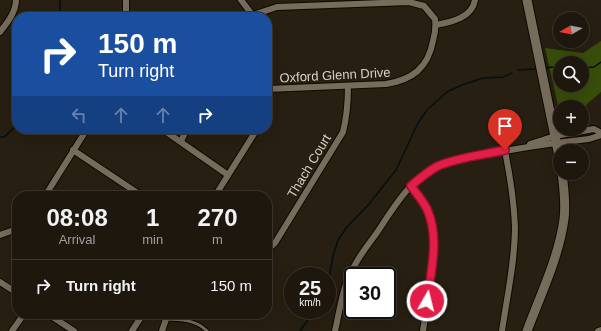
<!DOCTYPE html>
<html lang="en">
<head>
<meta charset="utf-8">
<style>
  body { margin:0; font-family:Arial,sans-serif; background:#2a241b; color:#f1f3f6; height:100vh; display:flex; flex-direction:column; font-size:15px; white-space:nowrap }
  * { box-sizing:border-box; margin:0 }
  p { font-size:13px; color:#a09f9d }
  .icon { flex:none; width:22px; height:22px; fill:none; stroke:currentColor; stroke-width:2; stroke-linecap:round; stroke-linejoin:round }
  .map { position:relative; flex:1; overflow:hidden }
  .drawer { position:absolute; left:12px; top:191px; width:260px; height:128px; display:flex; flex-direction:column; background:#1d170d; border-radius:16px; box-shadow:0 4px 16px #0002,0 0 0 1px #3b362e }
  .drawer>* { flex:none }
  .top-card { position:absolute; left:12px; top:12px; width:260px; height:122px; border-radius:16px; box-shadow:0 4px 16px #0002,0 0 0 1px #3b362e; background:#1a4fa0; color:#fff; overflow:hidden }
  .needle { width:26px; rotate:261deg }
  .buttons { position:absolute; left:553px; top:12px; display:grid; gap:8px }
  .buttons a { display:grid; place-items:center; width:36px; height:36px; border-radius:50%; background:#1d170d; box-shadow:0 4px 16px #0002,0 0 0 1px #3b362e; font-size:20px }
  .speed { position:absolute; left:284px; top:267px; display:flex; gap:8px; font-size:20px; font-weight:700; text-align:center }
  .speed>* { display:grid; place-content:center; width:52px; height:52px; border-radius:50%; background:#1d170d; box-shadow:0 4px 16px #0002,0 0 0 1px #3b362e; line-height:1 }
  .speed small { font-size:10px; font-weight:400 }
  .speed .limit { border:2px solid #111; border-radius:6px; background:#fff; color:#111 }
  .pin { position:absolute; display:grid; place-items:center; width:34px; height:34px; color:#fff; margin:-41px -17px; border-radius:50% 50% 50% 0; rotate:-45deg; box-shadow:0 0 4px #0007 }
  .pin .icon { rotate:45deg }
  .me { position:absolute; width:44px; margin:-22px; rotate:8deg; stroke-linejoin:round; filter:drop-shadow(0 0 3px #0008) }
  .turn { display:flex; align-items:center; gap:14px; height:84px; padding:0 20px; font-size:18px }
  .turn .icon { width:52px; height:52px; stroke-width:2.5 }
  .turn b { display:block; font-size:28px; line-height:34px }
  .lanes { display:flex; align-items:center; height:38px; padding:0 20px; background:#0003; justify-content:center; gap:20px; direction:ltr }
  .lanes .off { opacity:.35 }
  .eta { display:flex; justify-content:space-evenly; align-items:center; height:68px; text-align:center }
  .eta b { font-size:24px; font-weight:800; line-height:28px }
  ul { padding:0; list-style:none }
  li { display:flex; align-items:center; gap:12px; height:52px; padding:0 20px; border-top:1px solid #3b362e }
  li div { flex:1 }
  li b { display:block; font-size:15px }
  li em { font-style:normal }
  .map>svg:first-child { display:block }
  .forest { fill:#384e0a; fill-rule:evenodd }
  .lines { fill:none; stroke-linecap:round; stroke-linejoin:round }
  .stream { stroke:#021013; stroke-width:1.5 }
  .lane-casing { stroke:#100801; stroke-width:5 }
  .street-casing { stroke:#100801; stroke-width:8 }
  .secondary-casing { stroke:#100801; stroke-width:11 }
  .lane { stroke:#766c5c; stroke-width:3 }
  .street { stroke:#766c5c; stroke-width:6 }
  .secondary { stroke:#766c5c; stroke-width:9 }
  .route-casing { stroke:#92132f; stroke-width:10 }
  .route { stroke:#e11d48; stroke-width:7 }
  .labels { text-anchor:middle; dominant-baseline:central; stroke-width:3; stroke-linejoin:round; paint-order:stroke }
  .street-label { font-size:13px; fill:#d7d1c8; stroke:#271f11 }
</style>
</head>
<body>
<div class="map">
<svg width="601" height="331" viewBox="0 0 601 331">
  <rect width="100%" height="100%" fill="#271f11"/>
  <!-- forest -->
  <path class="forest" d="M601,41V92L587,104L582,115V107H560V114L545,48L583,53ZM560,63H582V85H560Z"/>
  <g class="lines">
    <!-- stream -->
    <g class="stream">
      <polyline points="60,0 60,17"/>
      <polyline points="546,68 552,67 560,70"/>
      <polyline points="582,68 594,67 601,62"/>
      <polyline points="518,70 537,69"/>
      <polyline points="0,137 4,137 17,125"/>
      <polyline points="327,289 333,256 338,240 347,227 369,204 396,170 418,123 427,110 447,92 462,85 483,78 503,77 512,73"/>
      <polyline points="300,331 315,310"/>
    </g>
    <!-- lane casing -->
    <g class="lane-casing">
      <path id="lane" d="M166,319C181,319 196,320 207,331"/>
    </g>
    <!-- street casing -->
    <g class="street-casing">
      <g id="street">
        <polyline points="126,0 126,17"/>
        <polyline points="241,0 254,17"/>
        <path d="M253,15L277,7L409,2L424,6L435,19C436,27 435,34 433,41C428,68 412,80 386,84L267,89"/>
        <path d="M436,25C451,22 472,18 475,0"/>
        <path d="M0,32C7,23 16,12 16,0"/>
        <polyline points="162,129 228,175"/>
        <polyline points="181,141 187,129"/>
        <polyline points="530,144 555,136 594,129 601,133"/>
        <polyline points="73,150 142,196"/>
        <path d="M411,186C417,193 423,200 427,209C442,242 428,296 423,331"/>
        <polyline points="45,196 87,129"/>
        <polyline points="215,196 257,129"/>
        <polyline points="0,235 17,229"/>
        <path d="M267,250L275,243L343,132C347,116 348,102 348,86"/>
        <polyline points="0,282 17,293"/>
        <polyline points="48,314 74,331"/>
        <polyline points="12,331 24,314"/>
        <polyline points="132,331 143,314"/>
        <polyline points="162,331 166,319 166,314"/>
        <path d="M335,331C339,314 341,297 347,281C354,263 365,249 376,234C393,209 410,178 439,166C453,160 468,158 483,155C518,148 553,143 589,139L601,135"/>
        <path d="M502,331C507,297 515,261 515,227C514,201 510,176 505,151"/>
        <polyline points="598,331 601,330"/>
      </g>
    </g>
    <!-- secondary casing -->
    <g class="secondary-casing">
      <g id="secondary">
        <polyline points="527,0 560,161"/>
        <path d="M527,331C540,296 559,257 564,219C566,204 564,188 562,173"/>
      </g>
    </g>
    <!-- lane -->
    <use href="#lane" class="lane"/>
    <!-- street -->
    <use href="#street" class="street"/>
    <!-- secondary -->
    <use href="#secondary" class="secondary"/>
  </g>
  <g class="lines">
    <!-- route casing -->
    <g class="route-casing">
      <path id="route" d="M427,301C431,271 440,238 427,209C423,201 417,194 411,186C419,179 428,171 438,166C459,157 483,155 505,150"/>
    </g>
    <!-- route -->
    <use href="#route" class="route"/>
  </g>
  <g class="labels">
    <!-- street labels -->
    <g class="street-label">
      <text transform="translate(335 75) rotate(-3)">Oxford Glenn Drive</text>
      <text transform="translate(309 166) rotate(-59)">Thach Court</text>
    </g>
  </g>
</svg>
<div class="buttons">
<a><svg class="needle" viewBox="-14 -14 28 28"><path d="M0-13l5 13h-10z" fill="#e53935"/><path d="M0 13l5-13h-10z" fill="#a09f9d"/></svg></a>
<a><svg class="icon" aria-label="search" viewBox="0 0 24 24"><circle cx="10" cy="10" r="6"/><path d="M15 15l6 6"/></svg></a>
<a>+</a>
<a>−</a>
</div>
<div class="speed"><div>25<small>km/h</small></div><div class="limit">30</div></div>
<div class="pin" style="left:505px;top:150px;background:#d93025"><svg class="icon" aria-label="arrive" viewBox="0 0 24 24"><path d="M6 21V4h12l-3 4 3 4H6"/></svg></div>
<svg class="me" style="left:427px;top:301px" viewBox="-20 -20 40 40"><circle r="17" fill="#e11d48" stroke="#fff" stroke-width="3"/><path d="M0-11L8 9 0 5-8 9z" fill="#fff"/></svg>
<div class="top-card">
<div class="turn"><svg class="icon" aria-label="right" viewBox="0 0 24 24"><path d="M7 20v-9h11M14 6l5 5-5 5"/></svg><div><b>150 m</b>Turn right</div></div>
<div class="lanes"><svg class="icon off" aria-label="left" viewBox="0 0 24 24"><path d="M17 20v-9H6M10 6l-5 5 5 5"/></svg><svg class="icon off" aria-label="ahead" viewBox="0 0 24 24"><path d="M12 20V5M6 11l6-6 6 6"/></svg><svg class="icon off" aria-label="ahead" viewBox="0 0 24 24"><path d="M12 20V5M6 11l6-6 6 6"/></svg><svg class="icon" aria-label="right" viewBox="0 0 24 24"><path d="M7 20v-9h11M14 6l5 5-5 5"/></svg></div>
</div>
<section class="drawer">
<div class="eta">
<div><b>08:08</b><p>Arrival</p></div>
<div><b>1</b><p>min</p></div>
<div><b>270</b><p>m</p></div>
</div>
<ul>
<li><svg class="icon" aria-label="right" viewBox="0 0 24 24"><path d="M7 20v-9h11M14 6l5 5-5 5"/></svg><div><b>Turn right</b></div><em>150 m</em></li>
</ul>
</section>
</div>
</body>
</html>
